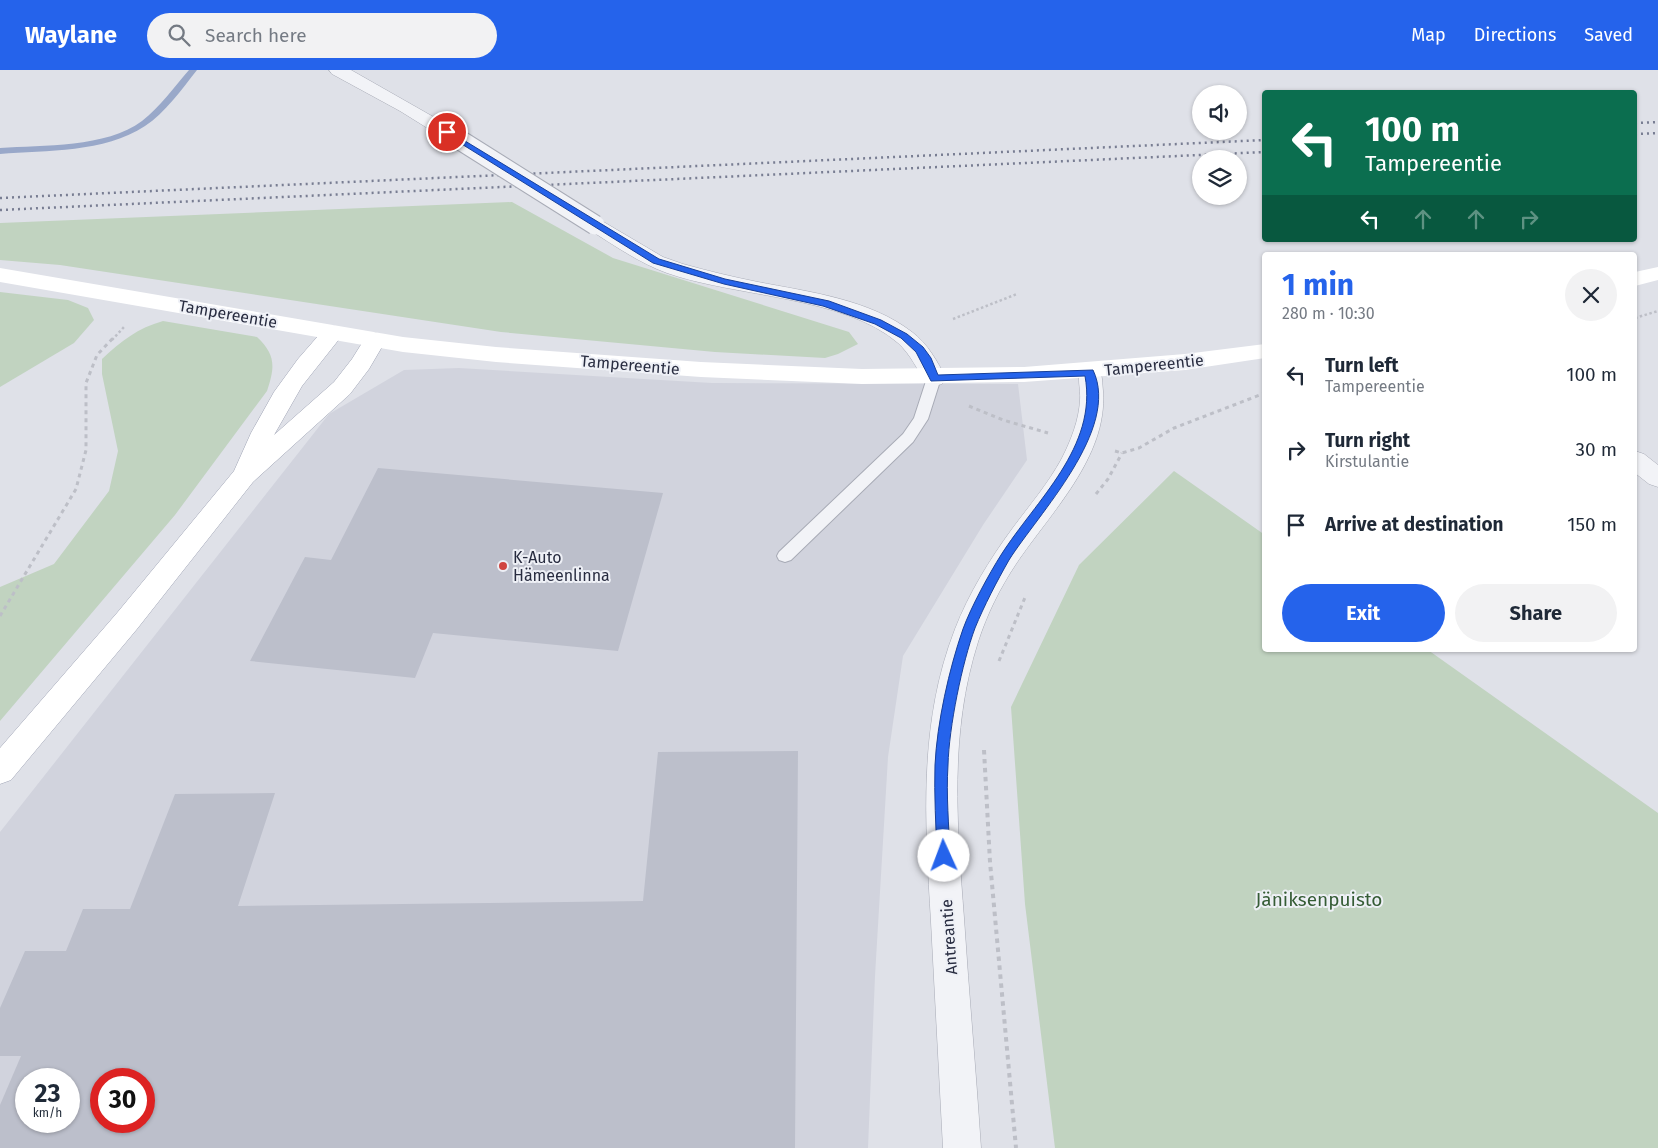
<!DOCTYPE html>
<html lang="en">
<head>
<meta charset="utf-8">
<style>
  body { margin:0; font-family:"Fira Sans",sans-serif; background:#f2f2f3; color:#1f2937; height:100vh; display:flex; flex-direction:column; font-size:19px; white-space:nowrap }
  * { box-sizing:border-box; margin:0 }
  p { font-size:16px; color:#747a83 }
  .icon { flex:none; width:28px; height:28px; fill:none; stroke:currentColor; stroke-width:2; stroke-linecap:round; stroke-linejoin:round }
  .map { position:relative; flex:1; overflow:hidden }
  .side { position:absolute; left:1262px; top:182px; width:375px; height:400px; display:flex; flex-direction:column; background:#fff; border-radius:5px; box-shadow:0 1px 4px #0004 }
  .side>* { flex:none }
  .top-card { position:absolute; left:1262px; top:20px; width:375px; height:152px; border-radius:5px; box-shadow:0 1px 4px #0004; background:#0b6e4f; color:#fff; overflow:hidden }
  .buttons { position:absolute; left:1192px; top:15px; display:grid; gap:10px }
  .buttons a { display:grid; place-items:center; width:55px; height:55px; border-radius:50%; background:#fff; box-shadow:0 1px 4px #0004; font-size:25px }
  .speed { position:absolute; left:15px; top:998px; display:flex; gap:10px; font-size:25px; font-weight:700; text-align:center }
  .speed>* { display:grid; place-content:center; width:65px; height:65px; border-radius:50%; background:#fff; box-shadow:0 1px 4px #0004; line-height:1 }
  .speed small { font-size:12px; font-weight:400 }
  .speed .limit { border:8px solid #d22; background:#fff; color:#111 }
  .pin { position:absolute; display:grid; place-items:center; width:42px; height:42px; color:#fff; margin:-21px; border:2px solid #fff; border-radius:50%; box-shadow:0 1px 5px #0007 }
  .me { position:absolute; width:55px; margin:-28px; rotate:358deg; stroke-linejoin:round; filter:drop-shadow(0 0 4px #0008) }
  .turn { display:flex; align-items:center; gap:18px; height:105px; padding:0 20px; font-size:22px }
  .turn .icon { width:65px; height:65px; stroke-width:2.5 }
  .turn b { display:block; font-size:35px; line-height:42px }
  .lanes { display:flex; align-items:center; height:48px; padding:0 20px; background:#0003; justify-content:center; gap:25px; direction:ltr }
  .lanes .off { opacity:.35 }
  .round { display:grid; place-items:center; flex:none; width:52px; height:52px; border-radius:26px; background:#f2f2f3 }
  .head { display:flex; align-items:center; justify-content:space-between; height:85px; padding:0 20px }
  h1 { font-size:30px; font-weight:700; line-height:38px; color:#2563eb }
  .action { display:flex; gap:10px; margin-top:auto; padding:10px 20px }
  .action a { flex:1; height:58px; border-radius:30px; background:#2563eb; color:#fff; font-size:20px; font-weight:700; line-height:58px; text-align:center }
  .action a+a { background:#f2f2f3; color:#1f2937 }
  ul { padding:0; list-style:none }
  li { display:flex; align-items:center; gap:15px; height:75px; padding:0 20px }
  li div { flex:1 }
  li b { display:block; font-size:19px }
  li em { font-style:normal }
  header { display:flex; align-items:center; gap:30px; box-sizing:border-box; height:70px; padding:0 25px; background:#2563eb; color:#fff }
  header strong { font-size:24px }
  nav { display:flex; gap:28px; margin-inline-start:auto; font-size:18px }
  .search { width:350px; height:45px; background:#f2f2f3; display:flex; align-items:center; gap:12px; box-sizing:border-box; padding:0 18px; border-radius:28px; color:#747a83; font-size:19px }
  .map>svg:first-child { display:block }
  .built { fill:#d1d3dd; fill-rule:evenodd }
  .green { fill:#c1d3c0 }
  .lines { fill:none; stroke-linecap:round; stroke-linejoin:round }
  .stream { fill:#99a8c9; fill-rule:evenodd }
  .building { fill:#bcbfcb; fill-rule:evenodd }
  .service-casing { stroke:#a8abb6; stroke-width:2 }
  .minor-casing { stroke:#a8abb6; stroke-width:1 }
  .tertiary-casing { stroke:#a8abb6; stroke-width:1 }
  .primary-casing { stroke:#9ea3b4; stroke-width:1 }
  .path-far2 { stroke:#bdbfc7; stroke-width:2.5; stroke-dasharray:2.5 2.5; stroke-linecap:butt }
  .path-far1 { stroke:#bdbfc7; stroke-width:3; stroke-dasharray:4 4; stroke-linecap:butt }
  .path { stroke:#bdbfc7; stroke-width:4; stroke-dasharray:4.5 4.5; stroke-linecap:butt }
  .service { fill:#f2f3f7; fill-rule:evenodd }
  .minor { fill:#f2f3f7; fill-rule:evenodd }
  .tertiary { fill:#f2f3f7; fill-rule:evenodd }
  .secondary { fill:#fff; fill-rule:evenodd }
  .primary { fill:#fff; fill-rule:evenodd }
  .rail { stroke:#787d92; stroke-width:2.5; stroke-dasharray:2 4; stroke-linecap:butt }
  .tertiary-bridge-casing { stroke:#a8abb6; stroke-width:21; stroke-linecap:butt }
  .tertiary-bridge { stroke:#f2f3f7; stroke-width:19 }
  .route { fill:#2563eb; stroke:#184099 }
  .poi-dot { fill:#d04541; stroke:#eef0f6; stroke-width:2 }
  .labels { text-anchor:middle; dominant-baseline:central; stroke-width:4; stroke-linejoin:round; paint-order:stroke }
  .street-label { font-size:16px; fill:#282c40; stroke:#eef0f6 }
  .poi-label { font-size:16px; fill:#282c40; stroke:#eef0f6; text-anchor:start }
  .near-park-label { font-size:19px; fill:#355c35; stroke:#eef0f6 }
</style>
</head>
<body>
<header>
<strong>Waylane</strong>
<div class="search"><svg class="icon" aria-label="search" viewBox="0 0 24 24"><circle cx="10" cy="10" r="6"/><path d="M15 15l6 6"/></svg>Search here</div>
<nav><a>Map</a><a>Directions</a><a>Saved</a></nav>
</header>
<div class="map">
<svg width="1658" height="1078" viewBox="0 0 1658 1078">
  <rect width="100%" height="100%" fill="#dfe1e8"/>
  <!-- built -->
  <path class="built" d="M459,298L712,313L1018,314L1027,390L983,455L903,586L888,687L875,906L868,1078H0V762L329,344L404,300ZM26,1009H69V1051H26ZM101,1009H144V1051H101Z"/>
  <!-- green -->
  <g class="green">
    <polygon points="512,132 613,188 849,262 858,274 838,284 825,288 715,282 501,262 60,195 0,190 0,153"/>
    <polygon points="0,222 68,230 88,238 94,250 74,273 0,317"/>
    <path d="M163,251L257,267C276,285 275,297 267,321L175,445L0,651V517L54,494L109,421L118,381L102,304V289C121,271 138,258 163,251Z"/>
    <polygon points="1174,401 1265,465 1265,580 1428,580 1658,743 1658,1078 1055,1078 1025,834 1011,637 1079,495"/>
  </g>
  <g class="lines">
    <!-- stream -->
    <path class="stream" d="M189,0H197C182,19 165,43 145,56C104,83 47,80 0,84V78C43,75 106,78 142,51C160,37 174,17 189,0Z"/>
  </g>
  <!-- building -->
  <g class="building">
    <polygon points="378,398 663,423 618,581 433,563 415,608 250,591 305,487 331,490"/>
    <path d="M798,681L795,1078H0V1035L21,986H0V938L25,881H66L83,839H130L175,724L275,723L238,836L643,831L658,682ZM26,1009H69V1051H26ZM101,1009H144V1051H101Z"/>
  </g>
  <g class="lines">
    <!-- service casing -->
    <g class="service-casing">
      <polygon id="service" points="934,303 941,308 928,349 913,372 791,490 785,492 779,490 777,486 779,482 903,364 914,348 927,308"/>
    </g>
    <!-- minor casing -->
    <g class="minor-casing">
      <g id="minor">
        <path d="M1090,295L1098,298C1103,305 1102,313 1103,321C1108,387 1050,443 1016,494C1000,518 987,544 978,572C949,663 957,755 964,848C969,925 976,1001 981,1078H943C939,1003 935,927 931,852C925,752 918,654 955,559C969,523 990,489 1012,459C1029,436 1048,414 1062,388C1071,370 1079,350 1080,330C1081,318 1076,307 1082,298Z"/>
        <polygon points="1635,381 1644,384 1658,395 1658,417 1649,414 1635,403"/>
      </g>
    </g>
    <!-- tertiary casing -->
    <g class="tertiary-casing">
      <g id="tertiary">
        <polygon points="329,0 351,0 467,66 469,70 467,74 453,74 400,41 332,4"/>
        <path d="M595,149L602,151L663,187L683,194C708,201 733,207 758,212C809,222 869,229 912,262C928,274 937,291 946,308L942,314L934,316L926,314C917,299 911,285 898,273C844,226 735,227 667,203C639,193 614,175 588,159L585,155L588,151Z"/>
      </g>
    </g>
    <!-- primary casing -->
    <g class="primary-casing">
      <polygon id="primary" points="333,256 341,258 344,263 302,316 274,365 334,312 352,289 367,265 375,263 383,265 386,270 369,299 350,324 253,412 137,559 11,710 0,714 0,678 117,543 234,401 251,363 274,322 298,289 325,258"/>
    </g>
    <!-- path-far2 -->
    <g class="path-far2">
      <polyline points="1635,248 1658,241"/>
      <polyline points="953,249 1017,224"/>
      <polyline points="112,270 124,257"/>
    </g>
    <!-- path-far1 -->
    <g class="path-far1">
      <polyline points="969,336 1003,350 1048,363"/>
      <polyline points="1115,381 1122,383 1139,378 1174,358 1265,323"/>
      <polyline points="1096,424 1108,409 1122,383"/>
      <polyline points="0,546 76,419 86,380 86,313 97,285 113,268"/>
      <polyline points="999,591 1026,525"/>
    </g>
    <!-- path -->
    <polyline class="path" points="984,680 990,792 1016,1078"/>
    <!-- service -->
    <use href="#service" class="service"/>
    <!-- minor -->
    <use href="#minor" class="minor"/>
    <!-- tertiary -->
    <use href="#tertiary" class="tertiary"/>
    <!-- secondary -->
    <g class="secondary">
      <polygon points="1658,197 1658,210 1635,216 1635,202"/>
      <polygon points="0,198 403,267 496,277 701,292 862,299 1024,297 1185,284 1265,274 1265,288 1185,300 1024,312 862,314 701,307 496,292 403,282 0,212"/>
    </g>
    <!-- primary -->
    <use href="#primary" class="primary"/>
    <!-- rail -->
    <g class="rail">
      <polyline points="1635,53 1658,52"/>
      <polyline points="1635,64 1658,63"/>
      <polyline points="0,128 1265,70"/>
      <polyline points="0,140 1265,82"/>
    </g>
    <!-- tertiary-bridge casing -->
    <g class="tertiary-bridge-casing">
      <polyline id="tertiary-bridge" points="460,70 595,155"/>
    </g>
    <!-- tertiary-bridge -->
    <use href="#tertiary-bridge" class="tertiary-bridge"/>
  </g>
  <!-- route -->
  <path class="route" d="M447,60L659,189L725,209L829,231L881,250L907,264L923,277L931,288L938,305L1093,300C1121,359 1038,444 1009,490C997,511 984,536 975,558C962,593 949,657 948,695C946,725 949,756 950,786L948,790L944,792L939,790L937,786C936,756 934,725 935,695C937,653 949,599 963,559C971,537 989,504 1001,485C1036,430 1098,377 1085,306L931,311L916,282L901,268L875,254L823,236L724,214L653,193L444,63V60Z"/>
  <!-- markers -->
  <circle class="poi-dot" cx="503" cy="496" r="5"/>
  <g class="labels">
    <!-- street labels -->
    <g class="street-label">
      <text transform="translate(228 244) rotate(10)">Tampereentie</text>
      <text transform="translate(630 295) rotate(5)">Tampereentie</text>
      <text transform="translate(1154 295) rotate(-6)">Tampereentie</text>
      <text transform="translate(949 867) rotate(-94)">Antreantie</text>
    </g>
    <!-- poi labels -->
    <g class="poi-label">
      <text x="513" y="487">K-Auto<tspan x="513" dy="18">Hämeenlinna</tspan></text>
    </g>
    <!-- near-park labels -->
    <g class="near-park-label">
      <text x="1319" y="829">Jäniksenpuisto</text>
    </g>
  </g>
</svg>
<div class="buttons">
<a><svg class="icon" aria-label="sound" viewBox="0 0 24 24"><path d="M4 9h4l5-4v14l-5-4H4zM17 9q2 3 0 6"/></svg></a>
<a><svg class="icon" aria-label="layers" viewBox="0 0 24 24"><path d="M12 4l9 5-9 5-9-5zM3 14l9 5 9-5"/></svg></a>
</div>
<div class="speed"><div>23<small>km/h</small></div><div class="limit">30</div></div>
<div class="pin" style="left:447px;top:62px;background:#d93025"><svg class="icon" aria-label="arrive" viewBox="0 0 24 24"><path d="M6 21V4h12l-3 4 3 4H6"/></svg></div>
<svg class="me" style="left:944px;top:786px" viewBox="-20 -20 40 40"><circle r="19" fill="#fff"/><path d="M0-13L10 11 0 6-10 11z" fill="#2563eb"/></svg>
<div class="top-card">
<div class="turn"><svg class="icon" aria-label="left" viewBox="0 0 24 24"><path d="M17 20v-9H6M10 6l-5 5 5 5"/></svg><div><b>100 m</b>Tampereentie</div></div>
<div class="lanes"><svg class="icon" aria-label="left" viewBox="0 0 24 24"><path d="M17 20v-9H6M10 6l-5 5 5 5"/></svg><svg class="icon off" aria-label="ahead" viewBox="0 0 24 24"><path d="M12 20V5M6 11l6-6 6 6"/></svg><svg class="icon off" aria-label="ahead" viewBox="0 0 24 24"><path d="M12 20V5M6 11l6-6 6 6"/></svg><svg class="icon off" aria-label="right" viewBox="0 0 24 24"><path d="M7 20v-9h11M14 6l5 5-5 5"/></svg></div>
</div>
<section class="side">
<div class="head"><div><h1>1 min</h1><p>280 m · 10:30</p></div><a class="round"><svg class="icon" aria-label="close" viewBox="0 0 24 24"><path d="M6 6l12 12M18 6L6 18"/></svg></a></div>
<ul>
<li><svg class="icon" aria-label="left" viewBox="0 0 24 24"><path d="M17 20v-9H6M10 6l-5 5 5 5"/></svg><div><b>Turn left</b><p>Tampereentie</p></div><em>100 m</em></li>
<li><svg class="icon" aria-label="right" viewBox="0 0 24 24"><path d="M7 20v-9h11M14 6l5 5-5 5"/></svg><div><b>Turn right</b><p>Kirstulantie</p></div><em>30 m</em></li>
<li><svg class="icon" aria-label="arrive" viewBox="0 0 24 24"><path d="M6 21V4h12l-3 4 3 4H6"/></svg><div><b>Arrive at destination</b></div><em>150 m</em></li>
</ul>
<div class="action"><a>Exit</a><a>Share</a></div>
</section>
</div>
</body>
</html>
